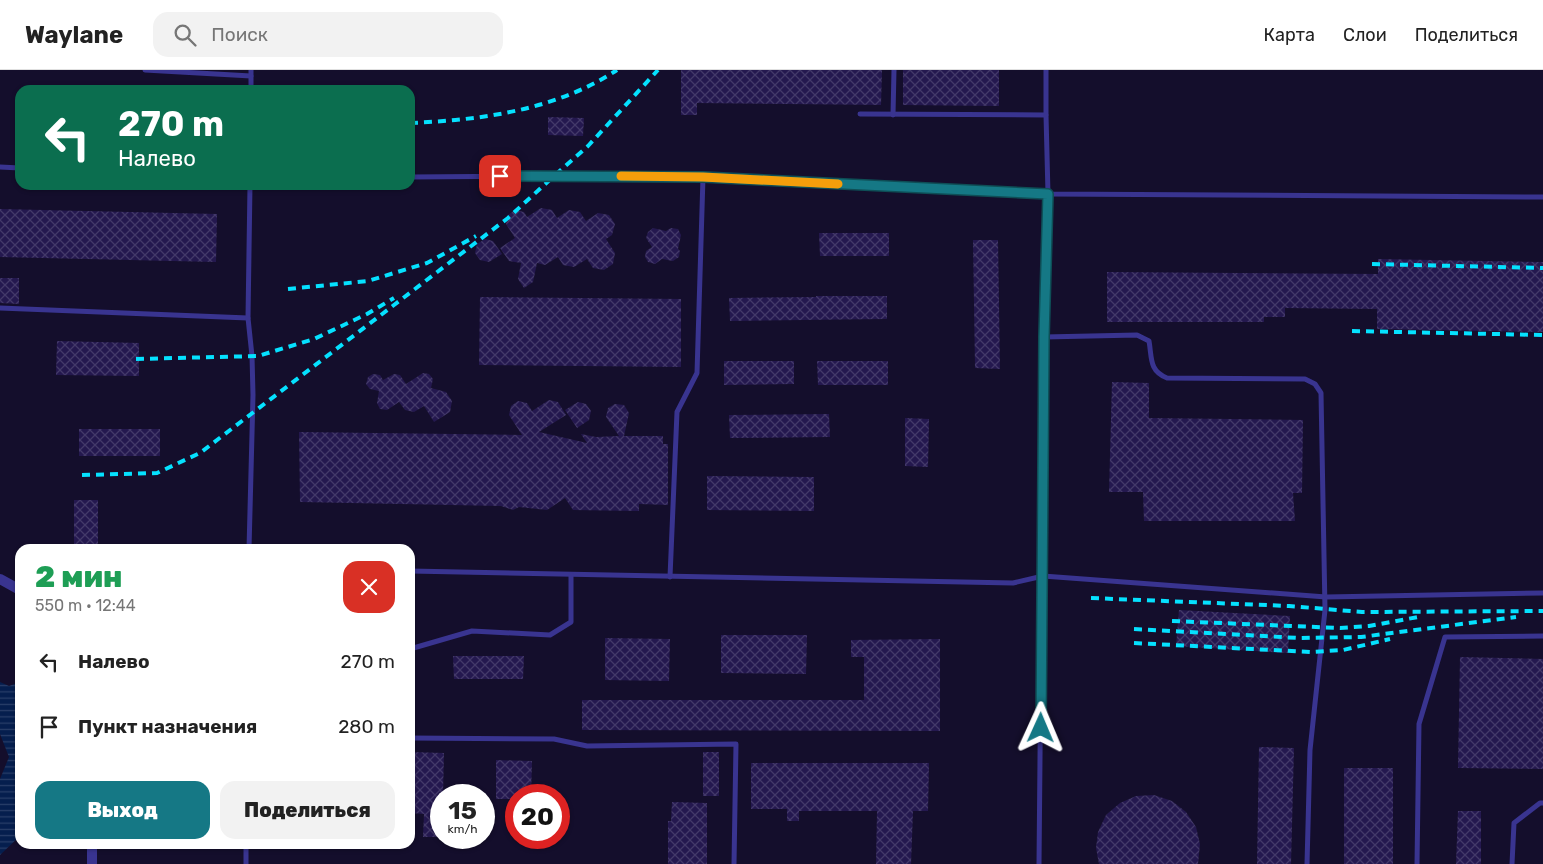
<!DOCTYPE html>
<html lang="ru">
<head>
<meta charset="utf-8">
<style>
  body { margin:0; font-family:Rubik,sans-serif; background:#f2f2f2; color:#222; height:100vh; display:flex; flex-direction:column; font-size:19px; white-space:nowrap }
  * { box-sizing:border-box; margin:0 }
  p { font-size:16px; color:#767676 }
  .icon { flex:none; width:28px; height:28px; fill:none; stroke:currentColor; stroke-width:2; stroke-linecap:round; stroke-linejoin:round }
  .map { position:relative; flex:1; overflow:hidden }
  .side { position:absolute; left:15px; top:474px; width:400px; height:305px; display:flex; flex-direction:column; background:#fff; border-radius:15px; box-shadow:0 1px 4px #0004 }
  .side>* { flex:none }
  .guide { position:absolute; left:15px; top:15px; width:400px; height:105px; border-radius:15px; box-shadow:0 1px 4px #0004; background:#0b6e4f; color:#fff; overflow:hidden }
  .speed { position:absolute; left:430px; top:714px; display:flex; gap:10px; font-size:25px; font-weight:700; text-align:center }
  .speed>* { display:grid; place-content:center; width:65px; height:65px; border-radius:50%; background:#fff; box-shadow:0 1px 4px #0004; line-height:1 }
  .speed small { font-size:12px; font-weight:400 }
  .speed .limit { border:8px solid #d22; background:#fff; color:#111 }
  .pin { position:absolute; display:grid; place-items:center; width:42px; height:42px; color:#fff; margin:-21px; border-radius:10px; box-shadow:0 2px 8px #0006 }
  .me { position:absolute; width:55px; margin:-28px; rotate:1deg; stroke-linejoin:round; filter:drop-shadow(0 0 4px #0008) }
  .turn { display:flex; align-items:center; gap:18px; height:105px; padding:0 20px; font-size:22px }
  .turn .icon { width:65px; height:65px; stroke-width:2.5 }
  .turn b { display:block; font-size:35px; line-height:42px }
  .round { display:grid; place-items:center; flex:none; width:52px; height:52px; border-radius:15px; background:#f2f2f2 }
  .summary { display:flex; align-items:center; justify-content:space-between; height:85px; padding:0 20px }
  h1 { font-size:30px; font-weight:800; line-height:38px; color:#1e9e55 }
  .button { display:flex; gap:10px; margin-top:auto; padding:10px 20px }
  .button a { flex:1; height:58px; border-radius:15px; background:#157885; color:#fff; font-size:20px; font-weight:800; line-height:58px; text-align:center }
  .button a+a { background:#f2f2f2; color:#222 }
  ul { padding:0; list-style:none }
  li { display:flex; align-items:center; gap:15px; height:65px; padding:0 20px }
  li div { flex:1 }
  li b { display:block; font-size:19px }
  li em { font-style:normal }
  header { display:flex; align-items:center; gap:30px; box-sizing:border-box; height:70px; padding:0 25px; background:#fff; border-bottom:1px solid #e0e0e0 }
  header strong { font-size:24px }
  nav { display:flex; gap:28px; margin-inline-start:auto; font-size:18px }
  .search { width:350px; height:45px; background:#f2f2f2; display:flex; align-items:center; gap:12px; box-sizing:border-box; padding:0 18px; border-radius:15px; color:#767676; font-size:19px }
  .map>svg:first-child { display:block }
  .water { fill:url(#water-rules) }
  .building { fill:url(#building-cross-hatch) }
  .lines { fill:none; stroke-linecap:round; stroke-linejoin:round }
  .service { stroke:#393490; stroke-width:5 }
  .minor { stroke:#393490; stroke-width:10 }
  .rail { stroke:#05e1ff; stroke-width:4; stroke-dasharray:8 6; stroke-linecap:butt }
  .route-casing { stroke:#0e4e56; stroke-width:12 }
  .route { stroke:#157885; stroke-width:9 }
  .slow { stroke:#f59e0b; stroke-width:9 }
</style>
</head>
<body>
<header>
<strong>Waylane</strong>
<div class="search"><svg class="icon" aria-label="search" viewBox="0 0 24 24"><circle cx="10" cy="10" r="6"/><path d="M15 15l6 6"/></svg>Поиск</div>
<nav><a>Карта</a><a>Слои</a><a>Поделиться</a></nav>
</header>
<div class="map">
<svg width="1543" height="794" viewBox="0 0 1543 794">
  <defs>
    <pattern id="water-rules" width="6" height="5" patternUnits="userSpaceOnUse" patternTransform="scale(1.25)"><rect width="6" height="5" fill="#051e4e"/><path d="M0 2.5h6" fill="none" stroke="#293e69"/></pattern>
    <pattern id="building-cross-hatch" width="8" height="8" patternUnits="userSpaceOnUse" patternTransform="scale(1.25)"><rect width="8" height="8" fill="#24184f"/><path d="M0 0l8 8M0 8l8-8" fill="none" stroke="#433969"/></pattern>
  </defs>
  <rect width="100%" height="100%" fill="#140e2c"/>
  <!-- water -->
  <polygon class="water" points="0,612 9,616 20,612 20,766 0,785 0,709 9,687 0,664"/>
  <!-- building -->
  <g class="building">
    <polygon points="681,0 882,0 881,35 697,33 697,45 681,45"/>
    <polygon points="903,0 999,0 999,36 903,35"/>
    <polygon points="548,47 584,48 583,66 548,65"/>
    <polygon points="541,138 552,140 557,148 569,140 580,142 586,151 598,143 609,145 615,154 612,165 606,169 615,183 613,194 604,200 593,198 587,189 574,197 563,195 558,187 545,195 537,193 533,212 524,218 518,209 521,193 509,191 500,178 515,168 506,154 508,145 515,140 524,142 527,147"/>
    <polygon points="0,139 217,144 216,192 0,187"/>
    <polygon points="653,158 666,161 671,158 678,159 681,165 678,179 680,181 679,187 673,191 662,189 655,194 648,192 645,187 646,181 652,177 646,168 648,162"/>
    <polygon points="819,163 889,163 889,186 820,186"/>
    <polygon points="485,169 493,171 502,184 489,192 480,190 475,183 477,174"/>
    <polygon points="973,170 998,170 1000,299 975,298"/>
    <polygon points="1378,189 1543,192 1543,262 1377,259 1377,239 1285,238 1285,247 1264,247 1264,252 1107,252 1107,202 1378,204"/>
    <polygon points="0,208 19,208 19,234 0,233"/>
    <polygon points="816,226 887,226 887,249 730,251 729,228 816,227"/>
    <polygon points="480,227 681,229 681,297 479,295"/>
    <polygon points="57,271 139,273 139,306 56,305"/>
    <polygon points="724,291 794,291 794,314 724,315"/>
    <polygon points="817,291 888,291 888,315 818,315"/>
    <polygon points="423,303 429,304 433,309 431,318 446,322 452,331 450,342 434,352 424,336 414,342 405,340 399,332 387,340 380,339 377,333 379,321 370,319 366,314 368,307 373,304 380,305 383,310 394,304 400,305 406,314"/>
    <polygon points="1112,312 1149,313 1149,348 1303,350 1302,423 1293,423 1295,451 1144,451 1143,422 1109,422"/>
    <polygon points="549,330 558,332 566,345 539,362 587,373 581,364 596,367 619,366 606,347 608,338 615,334 624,335 629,343 624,366 663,366 663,374 668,374 668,435 639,434 639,441 573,440 565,428 547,440 519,437 513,440 501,436 300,432 299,362 522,365 509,345 511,336 518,331 527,333 532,341"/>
    <polygon points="578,332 586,334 591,341 589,350 577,358 565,340"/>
    <polygon points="829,344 830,367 730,368 729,345"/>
    <polygon points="905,348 929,349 928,397 905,396"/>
    <rect x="79" y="359" width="81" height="27"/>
    <polygon points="707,406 814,407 814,441 707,440"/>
    <rect x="74" y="430" width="24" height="49"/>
    <polygon points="1179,540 1290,546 1288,583 1176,576"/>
    <polygon points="721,565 807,565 806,604 721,603"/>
    <polygon points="605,568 670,569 669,611 605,610"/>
    <polygon points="940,569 940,661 582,660 582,630 864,630 864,587 851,587 851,570"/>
    <polygon points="453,586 524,586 523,609 454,609"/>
    <polygon points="1460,587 1543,589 1543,699 1458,698"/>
    <polygon points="1259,677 1294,678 1291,794 1257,794"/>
    <polygon points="411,682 444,683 443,725 441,725 441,767 423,767 424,744 410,743"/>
    <rect x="703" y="682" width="16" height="44"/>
    <polygon points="496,690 532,691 531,725 516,725 516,729 496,729"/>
    <polygon points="751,693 929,693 928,741 913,741 911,794 876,794 877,741 799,741 799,751 787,751 787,739 751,739"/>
    <rect x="1344" y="698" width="49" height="96"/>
    <polygon points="1154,725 1172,731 1186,742 1196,757 1200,774 1198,794 1099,794 1096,778 1098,762 1106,745 1120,733 1136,726"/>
    <polygon points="672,732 707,733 707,794 668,794 668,751 671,751"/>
    <polygon points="1458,741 1481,741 1481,794 1456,794"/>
  </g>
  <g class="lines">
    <!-- service -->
    <g class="service">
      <polyline points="145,0 251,6"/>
      <polyline points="251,20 251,0"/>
      <polyline points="860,44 1046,45"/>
      <polyline points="893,45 894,0"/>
      <polyline points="0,97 20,98"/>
      <polyline points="410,107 554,106 703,107 1048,124 1543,127"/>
      <polyline points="0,238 248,248"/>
      <path d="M1044,267L1137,265L1149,271C1152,288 1149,301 1167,308L1305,309L1315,314L1321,323L1325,540L1310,680L1307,794"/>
      <polyline points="249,479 253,325 252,286 248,248 250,115"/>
      <polyline points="410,501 1013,513 1043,506 1326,527 1543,523"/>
      <polyline points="670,507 677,342 697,303 703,107"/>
      <polyline points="410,579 472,561 550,565 571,552 571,505"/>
      <polyline points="410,668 554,669 587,676 736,674 734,794"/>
      <polyline points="246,794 246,774"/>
      <polyline points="1039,794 1044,267 1048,124 1046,45 1046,0"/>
      <polyline points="1417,794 1419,654 1445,567 1543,566"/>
      <polyline points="1512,794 1514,753 1540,733 1543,733"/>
    </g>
    <!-- minor -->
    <g class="minor">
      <polyline points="0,509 20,520"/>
      <polyline points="92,774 92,794"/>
    </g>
    <!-- rail -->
    <g class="rail">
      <path d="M410,53C482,50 556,40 617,0"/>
      <polyline points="1372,194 1543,198"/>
      <polyline points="288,219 368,211 427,193 476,166"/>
      <polyline points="1352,261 1543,265"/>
      <polyline points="136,289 258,286 314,269 367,244 394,228"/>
      <polyline points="82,405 157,403 200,383 508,148 554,106 588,76 658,0"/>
      <polyline points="1091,528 1289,536 1362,542 1543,541"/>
      <polyline points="1172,551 1340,558 1369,556 1418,547"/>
      <polyline points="1134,559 1299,568 1361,567 1516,547"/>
      <polyline points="1134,573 1311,582 1343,580 1390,569"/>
    </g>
  </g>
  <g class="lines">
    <!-- route casing -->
    <g class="route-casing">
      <polyline id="route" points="500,106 703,107 1048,124 1044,267 1041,658"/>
    </g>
    <!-- route -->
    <use href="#route" class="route"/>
    <!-- slow -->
    <polyline class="slow" points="621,106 703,107 838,114"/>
  </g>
</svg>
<div class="speed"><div>15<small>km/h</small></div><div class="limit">20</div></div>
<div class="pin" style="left:500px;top:106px;background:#d93025"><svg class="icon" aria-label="arrive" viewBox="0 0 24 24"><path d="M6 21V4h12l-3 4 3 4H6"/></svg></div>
<svg class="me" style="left:1041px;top:658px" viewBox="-20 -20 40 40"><path d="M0-17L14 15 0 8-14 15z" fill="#157885" stroke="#fff" stroke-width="4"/></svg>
<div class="guide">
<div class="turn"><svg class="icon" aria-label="left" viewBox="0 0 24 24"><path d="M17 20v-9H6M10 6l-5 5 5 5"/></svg><div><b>270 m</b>Налево</div></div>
</div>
<section class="side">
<div class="summary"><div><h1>2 мин</h1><p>550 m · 12:44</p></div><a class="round" style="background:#d93025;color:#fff"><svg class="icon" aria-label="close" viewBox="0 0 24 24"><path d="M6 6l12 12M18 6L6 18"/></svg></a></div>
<ul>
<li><svg class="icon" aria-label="left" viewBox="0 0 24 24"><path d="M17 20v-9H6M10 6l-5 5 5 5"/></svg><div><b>Налево</b></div><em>270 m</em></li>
<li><svg class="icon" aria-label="arrive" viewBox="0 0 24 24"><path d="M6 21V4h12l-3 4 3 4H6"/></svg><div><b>Пункт назначения</b></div><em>280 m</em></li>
</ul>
<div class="button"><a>Выход</a><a>Поделиться</a></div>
</section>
</div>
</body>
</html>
